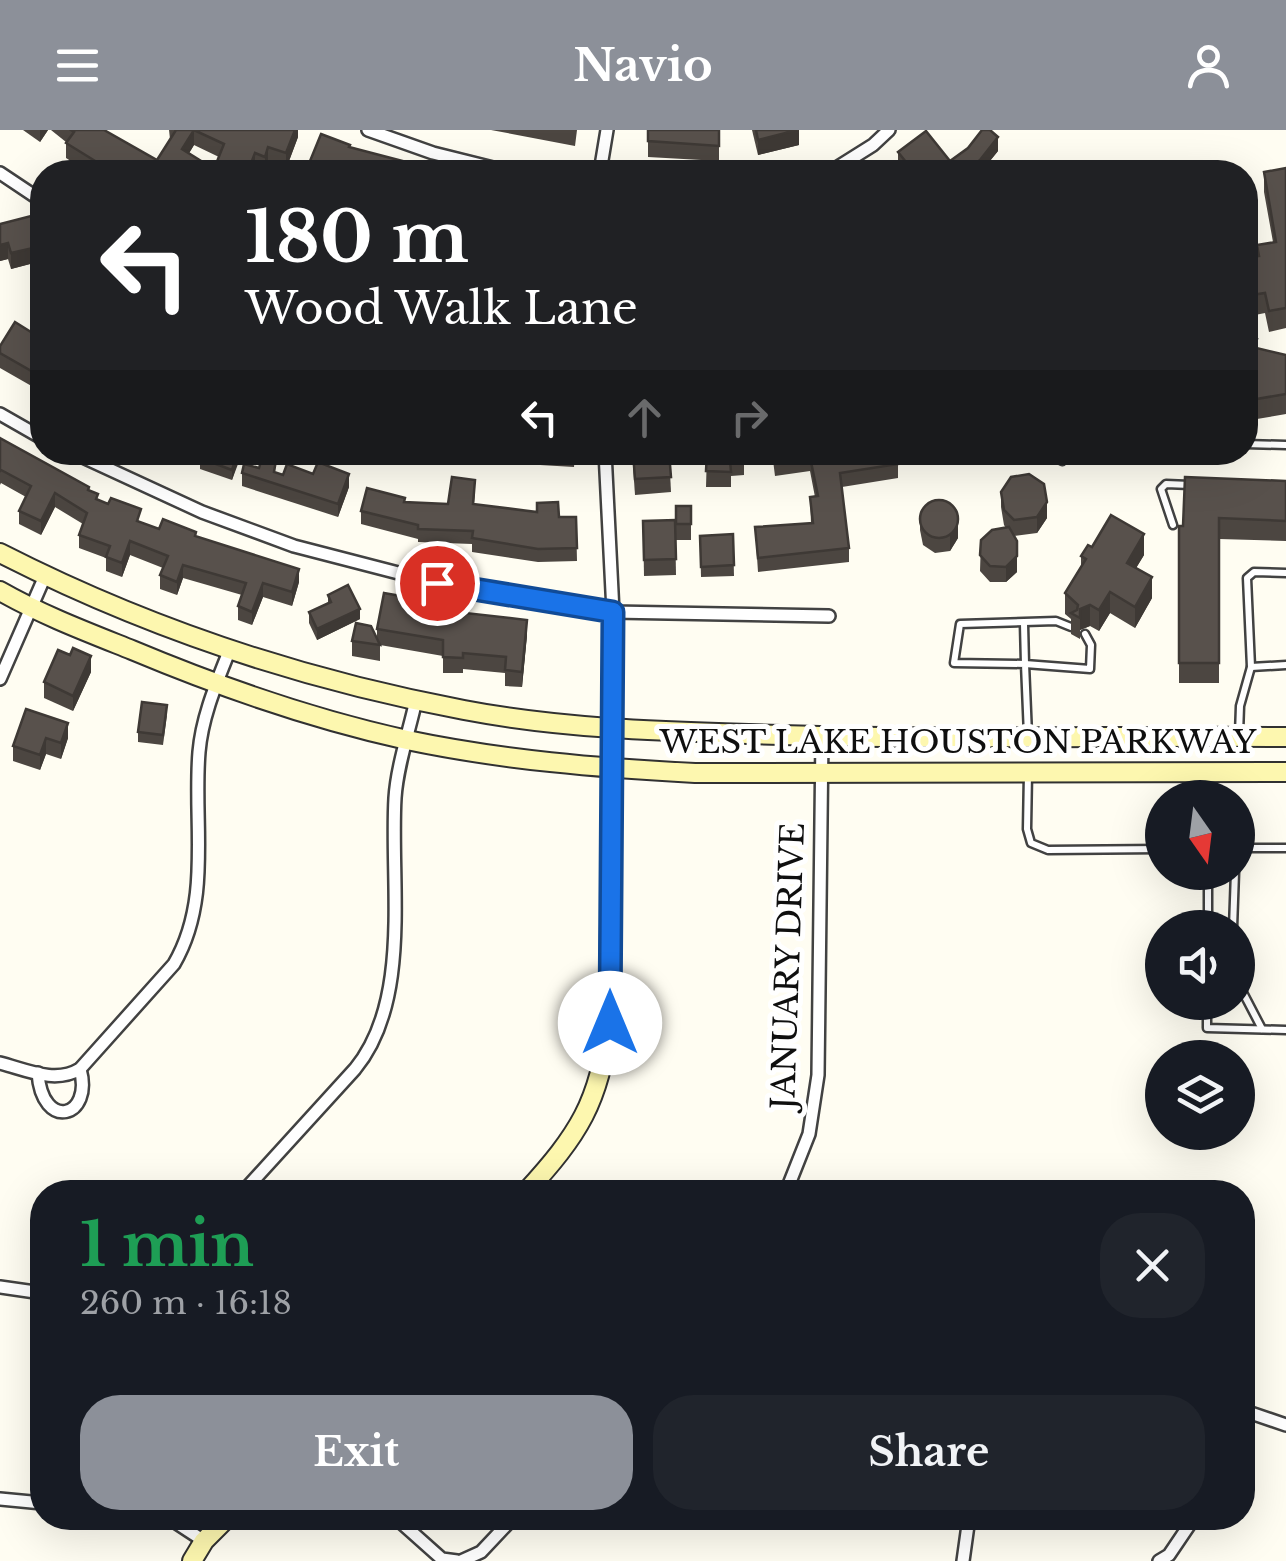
<!DOCTYPE html>
<html lang="en">
<head>
<meta charset="utf-8">
<style>
  body { margin:0; font-family:"Libre Baskerville",serif; background:#20242c; color:#f1f3f6; height:100vh; display:flex; flex-direction:column; font-size:38px; white-space:nowrap }
  * { box-sizing:border-box; margin:0 }
  p { font-size:32px; color:#9ea1a6 }
  .icon { flex:none; width:55px; height:55px; fill:none; stroke:currentColor; stroke-width:2; stroke-linecap:round; stroke-linejoin:round }
  .map { position:relative; flex:1; overflow:hidden }
  .panel { position:absolute; left:30px; top:1050px; width:1225px; height:350px; display:flex; flex-direction:column; background:#171b24; border-radius:40px; box-shadow:0 10px 40px #0002 }
  .panel>* { flex:none }
  .top-card { position:absolute; left:30px; top:30px; width:1228px; height:305px; border-radius:40px; box-shadow:0 10px 40px #0002; background:#202124; color:#fff; overflow:hidden }
  .needle { width:65px; rotate:166deg }
  .fabs { position:absolute; left:1145px; top:650px; display:grid; gap:20px }
  .fabs a { display:grid; place-items:center; width:110px; height:110px; border-radius:50%; background:#171b24; box-shadow:0 10px 40px #0002; font-size:50px }
  .pin { position:absolute; display:grid; place-items:center; width:85px; height:85px; color:#fff; margin:-42px; border:5px solid #fff; border-radius:50%; box-shadow:0 2px 10px #0007 }
  .me { position:absolute; width:110px; margin:-55px; rotate:0deg; stroke-linejoin:round; filter:drop-shadow(0 0 8px #0008) }
  .turn { display:flex; align-items:center; gap:35px; height:210px; padding:0 50px; font-size:45px }
  .turn .icon { width:130px; height:130px; stroke-width:2.5 }
  .turn b { display:block; font-size:70px; line-height:85px }
  .lanes { display:flex; align-items:center; height:95px; padding:0 50px; background:#0003; justify-content:center; gap:50px; direction:ltr }
  .lanes .off { opacity:.35 }
  .round { display:grid; place-items:center; flex:none; width:105px; height:105px; border-radius:40px; background:#20242c }
  .headline { display:flex; align-items:center; justify-content:space-between; height:170px; padding:0 50px }
  h1 { font-size:60px; font-weight:800; line-height:75px; color:#1e9e55 }
  .cta { display:flex; gap:20px; margin-top:auto; padding:20px 50px }
  .cta a { flex:1; height:115px; border-radius:40px; background:#8c9099; color:#fff; font-size:40px; font-weight:800; line-height:115px; text-align:center }
  .cta a+a { background:#20242c; color:#f1f3f6 }
  header { display:flex; justify-content:space-between; align-items:center; height:130px; padding:0 50px; background:#8c9099; color:#fff; font-size:45px; font-weight:800 }
  .map>svg:first-child { display:block }
  .lines { fill:none; stroke-linecap:round; stroke-linejoin:round }
  .lane-casing { stroke:#424242; stroke-width:11 }
  .street-casing { stroke:#424242; stroke-width:16 }
  .secondary-casing { stroke:#313131; stroke-width:22 }
  .lane { stroke:#fff; stroke-width:6 }
  .street { stroke:#fff; stroke-width:11 }
  .secondary { stroke:#fdf7af; stroke-width:18 }
  .wall { fill:#4c4641; fill-rule:evenodd }
  .shaded-wall { fill:#3e3935 }
  .building { fill:#58514c; stroke:#3e3935; stroke-width:2.5 }
  .route-casing { stroke:#114b97; stroke-width:25 }
  .route { stroke:#1a73e8; stroke-width:18 }
  .labels { text-anchor:middle; dominant-baseline:central; stroke-width:10; stroke-linejoin:round; paint-order:stroke }
  .street-label { font-size:32px; fill:#0f0f0f; stroke:#fff }
</style>
</head>
<body>
<header><svg class="icon" aria-label="menu" viewBox="0 0 24 24"><path d="M4 6h16M4 12h16M4 18h16"/></svg>Navio<svg class="icon" aria-label="person" viewBox="0 0 24 24"><circle cx="12" cy="8" r="4"/><path d="M4 21q1-7 8-7t8 7"/></svg></header>
<div class="map">
<svg width="1286" height="1431" viewBox="0 0 1286 1431">
  <rect width="100%" height="100%" fill="#fffdf2"/>
  <g class="lines">
    <!-- lane casing -->
    <g class="lane-casing">
      <g id="lane">
        <polyline points="1245,314 1286,315"/>
        <polyline points="1062,331 1069,322"/>
        <polyline points="1173,395 1161,359 1166,354 1190,355"/>
        <polyline points="1024,494 1025,534 1090,539 1091,515 1085,504"/>
        <polyline points="1251,537 1286,535"/>
        <polyline points="1239,604 1240,576 1251,537 1247,448 1254,442 1286,443"/>
        <polyline points="1028,605 1025,534 954,533 960,494 1056,491 1071,497"/>
        <polyline points="1028,643 1027,699 1031,713 1048,720 1162,719"/>
        <polyline points="1207,645 1207,668"/>
        <polyline points="1238,718 1286,718"/>
        <polyline points="1208,798 1208,742"/>
        <polyline points="1233,798 1235,742"/>
        <polyline points="1238,853 1262,899"/>
        <polyline points="1207,872 1207,898 1286,900"/>
      </g>
    </g>
    <!-- street casing -->
    <g class="street-casing">
      <g id="street">
        <polyline points="368,0 433,23 509,42"/>
        <polyline points="600,42 607,0"/>
        <polyline points="830,42 873,15 889,0"/>
        <polyline points="0,43 42,71"/>
        <polyline points="0,284 42,308"/>
        <polyline points="72,322 202,382 294,416 437,453 613,482 829,486"/>
        <polyline points="605,322 613,482 612,600"/>
        <polyline points="0,549 45,446"/>
        <path d="M0,933C27,940 55,954 80,939L174,834C212,769 193,694 199,622C202,586 217,552 230,519"/>
        <path d="M38,943C42,1002 94,988 80,939"/>
        <path d="M243,1062L355,939C412,870 390,752 395,668C397,636 409,602 416,570"/>
        <polyline points="786,1062 809,1004 818,945 822,606"/>
        <polyline points="0,1157 42,1163"/>
        <polyline points="1242,1280 1286,1295"/>
        <polyline points="0,1369 42,1373"/>
        <polyline points="169,1388 204,1411"/>
        <polyline points="396,1388 442,1429 457,1431"/>
        <polyline points="461,1431 481,1422 513,1388"/>
        <polyline points="963,1431 969,1388"/>
        <polyline points="1159,1431 1169,1425 1194,1388"/>
      </g>
    </g>
    <!-- secondary casing -->
    <g class="secondary-casing">
      <g id="secondary">
        <path d="M0,423C145,497 304,550 464,580C558,598 654,601 749,604C928,610 1107,606 1286,607"/>
        <path d="M0,461C42,485 87,502 132,520C218,556 316,590 407,610C502,630 599,638 695,643L1286,642"/>
        <path d="M526,1062C578,1005 600,972 609,893L612,600"/>
        <polyline points="192,1431 204,1411 227,1388"/>
      </g>
    </g>
    <!-- lane -->
    <use href="#lane" class="lane"/>
    <!-- street -->
    <use href="#street" class="street"/>
    <!-- secondary -->
    <use href="#secondary" class="secondary"/>
  </g>
  <!-- wall -->
  <g class="wall">
    <polygon points="23,0 48,0 40,12"/>
    <path d="M51,0H104L157,30L170,9L169,0H298V7L286,39L268,32L265,42L255,38L253,42H88L66,28V12ZM194,15L219,27L214,39L189,23Z"/>
    <polygon points="491,0 577,0 575,16"/>
    <polygon points="648,0 719,0 719,31 648,27"/>
    <polygon points="752,0 799,0 799,15 758,25"/>
    <polygon points="350,17 406,42 308,42 308,36"/>
    <polygon points="998,21 981,42 903,42 898,37 898,22 950,31"/>
    <polygon points="1286,38 1286,198 1269,202 1265,183 1245,187 1245,128 1257,126 1257,115 1273,112 1264,62 1264,42"/>
    <polygon points="0,94 42,116 42,155 35,151 35,135 37,132 11,139 8,129 0,131"/>
    <polygon points="1245,202 1257,218 1286,225 1286,284 1245,291"/>
    <polygon points="42,209 42,262 0,238 0,216"/>
    <polygon points="0,308 89,360 98,370 141,392 159,399 196,406 299,452 292,476 263,467 252,495 238,490 238,476 242,465 183,448 177,465 160,459 160,445 163,438 130,425 122,447 106,441 106,428 79,418 79,405 83,394 55,377 41,405 19,394 19,381 26,367 1,353 0,355"/>
    <polygon points="157,322 178,322 173,331"/>
    <polygon points="241,322 232,350 200,339 200,328"/>
    <polygon points="422,322 498,322 497,331 456,325 455,329"/>
    <polygon points="522,322 575,322 574,337 540,335 540,325"/>
    <polygon points="632,322 669,322 671,362 635,365"/>
    <polygon points="707,322 744,322 744,345 731,346 731,357 706,357"/>
    <polygon points="772,322 842,322 842,324 862,325 898,334 898,348 842,357 849,418 849,432 758,442 755,397 811,393 810,367 815,367 810,341 775,346"/>
    <polygon points="242,343 313,344 349,357 338,387 242,356"/>
    <polygon points="1286,351 1286,411 1219,409 1219,553 1179,553 1179,396 1183,396"/>
    <polygon points="1001,362 1047,388 1037,403 1014,406 1017,442 1006,452 990,452 980,441 981,410 1006,398 1004,395 1001,377"/>
    <polygon points="475,363 474,374 559,387 576,387 577,431 538,432 472,422 472,414 418,412 418,409 361,394 361,381 405,372 448,374"/>
    <rect x="676" y="376" width="15" height="34"/>
    <polygon points="920,385 958,408 950,421 935,423 923,415 920,400"/>
    <polygon points="675,390 676,445 644,446 643,391"/>
    <polygon points="733,404 734,446 701,447 700,406"/>
    <polygon points="1092,417 1144,425 1136,438 1152,468 1135,498 1110,483 1099,501 1090,496 1080,500 1080,509 1071,504 1071,489 1065,484 1065,463 1081,436 1081,426"/>
    <polygon points="328,465 360,489 317,510 309,493 309,482 328,473"/>
    <polygon points="418,474 465,483 527,505 522,557 505,556 505,543 463,539 463,543 443,543 443,526 380,515 380,531 352,526 352,511 377,509 377,499"/>
    <polygon points="70,525 91,542 73,581 44,568 44,552"/>
    <polygon points="167,585 163,615 138,612 138,602"/>
    <polygon points="68,593 68,608 61,629 46,624 40,640 13,631 13,616"/>
  </g>
  <!-- shaded-wall -->
  <g class="shaded-wall">
    <polygon points="40,0 48,0 40,12"/>
    <polygon points="194,0 194,15 182,35 182,19"/>
    <polygon points="295,0 298,0 298,7 286,39 286,23"/>
    <polygon points="799,0 799,15 758,25 758,10"/>
    <polygon points="998,7 998,21 981,42 963,42"/>
    <polygon points="268,17 268,32 265,42 265,27"/>
    <polygon points="255,23 255,38 253,42 250,42 250,36"/>
    <polygon points="8,113 8,129 0,131 0,115"/>
    <polygon points="42,116 42,131 11,139 11,123"/>
    <polygon points="238,322 241,322 241,326 232,350 232,340"/>
    <polygon points="349,344 349,357 338,387 338,374"/>
    <polygon points="55,363 55,377 41,405 41,391"/>
    <polygon points="1047,372 1047,388 1037,403 1037,387"/>
    <polygon points="958,393 958,408 950,421 950,405"/>
    <polygon points="1144,404 1144,425 1127,453 1127,433"/>
    <polygon points="130,411 130,425 122,447 122,433"/>
    <polygon points="1017,411 1017,442 1006,452 1006,437"/>
    <polygon points="183,435 183,448 177,465 177,452"/>
    <polygon points="299,439 299,452 292,476 292,462"/>
    <polygon points="1152,447 1152,468 1135,498 1135,477"/>
    <polygon points="263,453 263,467 252,495 252,482"/>
    <polygon points="1110,462 1110,483 1099,501 1099,480"/>
    <polygon points="1090,475 1090,496 1080,500 1080,479"/>
    <polygon points="360,479 360,489 317,510 317,499"/>
    <polygon points="527,490 527,505 522,557 522,542"/>
    <polygon points="91,526 91,542 73,581 73,566"/>
    <polygon points="68,593 68,608 61,629 61,613"/>
    <polygon points="46,608 46,624 40,640 40,625"/>
  </g>
  <!-- building -->
  <g class="building">
    <polygon points="71,0 104,0 157,30 176,0 194,0 182,19 214,39 224,14 194,0 295,0 286,23 268,17 265,27 255,23 250,36 244,34 241,42 113,42 66,13 74,2"/>
    <polygon points="648,0 719,0 719,16 648,11"/>
    <polygon points="756,0 797,0 758,10"/>
    <polygon points="982,0 990,0 998,7 980,30 963,42 914,42 898,22 926,1 950,31 968,18"/>
    <polygon points="321,4 350,15 349,17 406,32 403,42 319,42 320,40 308,36"/>
    <polygon points="1286,38 1286,178 1269,181 1265,163 1245,166 1245,128 1259,126 1257,115 1276,112 1264,42"/>
    <polygon points="35,85 42,116 11,123 8,113 0,115 0,94"/>
    <polygon points="42,123 42,140 35,135"/>
    <polygon points="15,192 42,209 42,247 0,223 0,216"/>
    <polygon points="1245,202 1257,209 1252,217 1286,225 1286,264 1245,271"/>
    <polygon points="0,308 89,357 88,360 98,364 96,369 108,374 111,368 141,379 137,391 159,399 163,389 196,402 195,406 299,439 292,462 263,453 252,482 238,476 246,453 183,435 177,452 160,445 168,426 130,411 122,433 106,427 110,416 79,405 87,383 55,363 41,391 19,381 31,356 1,340 0,341"/>
    <polygon points="202,322 238,322 232,340 200,328"/>
    <polygon points="633,322 669,322 671,347 635,349"/>
    <polygon points="707,322 744,322 744,329 730,330 731,342 706,341"/>
    <polygon points="774,322 842,322 842,324 862,322 862,325 871,322 896,322 898,334 840,343 849,418 758,428 755,397 813,393 810,367 818,366 810,327 775,332"/>
    <polygon points="263,325 276,330 274,342 283,345 287,334 313,344 318,332 349,344 338,374 242,343 244,334 259,338"/>
    <polygon points="1029,344 1044,354 1047,372 1037,387 1014,390 1004,380 1001,362 1011,347"/>
    <polygon points="452,347 475,350 473,374 537,382 537,373 558,372 559,387 576,387 577,418 538,419 472,408 473,401 418,399 418,395 361,381 367,358 405,368 404,372 448,374"/>
    <polygon points="1185,347 1286,351 1286,391 1219,388 1219,533 1179,533 1179,396 1183,396"/>
    <circle cx="939" cy="389" r="19"/>
    <rect x="676" y="376" width="15" height="18"/>
    <polygon points="1111,385 1144,404 1127,433 1152,447 1135,477 1110,462 1099,480 1090,475 1080,479 1080,488 1071,483 1077,480 1078,475 1065,463 1086,429 1081,426 1088,415 1092,417"/>
    <polygon points="675,390 676,429 644,430 643,391"/>
    <polygon points="1009,397 1017,411 1017,426 1006,437 990,436 980,425 981,410 992,400"/>
    <polygon points="733,404 734,435 701,437 700,406"/>
    <polygon points="348,455 360,479 317,499 309,482 331,472 328,465"/>
    <polygon points="384,463 418,469 417,474 465,475 465,483 527,490 522,542 505,540 506,527 463,523 463,528 443,527 443,510 377,499"/>
    <polygon points="356,493 371,496 380,515 352,511"/>
    <polygon points="73,518 91,526 73,566 44,552 58,520 70,525"/>
    <polygon points="142,572 167,575 163,605 138,602"/>
    <polygon points="26,579 68,593 61,613 46,608 40,625 13,616"/>
  </g>
  <g class="lines">
    <!-- route casing -->
    <g class="route-casing">
      <polyline id="route" points="437,453 613,482 610,893"/>
    </g>
    <!-- route -->
    <use href="#route" class="route"/>
  </g>
  <g class="labels">
    <!-- street labels -->
    <g class="street-label">
      <text x="958" y="612">WEST LAKE HOUSTON PARKWAY</text>
      <text transform="translate(788 836) rotate(-88)">JANUARY DRIVE</text>
    </g>
  </g>
</svg>
<div class="fabs">
<a><svg class="needle" viewBox="-14 -14 28 28"><path d="M0-13l5 13h-10z" fill="#e53935"/><path d="M0 13l5-13h-10z" fill="#9ea1a6"/></svg></a>
<a><svg class="icon" aria-label="sound" viewBox="0 0 24 24"><path d="M4 9h4l5-4v14l-5-4H4zM17 9q2 3 0 6"/></svg></a>
<a><svg class="icon" aria-label="layers" viewBox="0 0 24 24"><path d="M12 4l9 5-9 5-9-5zM3 14l9 5 9-5"/></svg></a>
</div>
<div class="pin" style="left:437px;top:453px;background:#d93025"><svg class="icon" aria-label="arrive" viewBox="0 0 24 24"><path d="M6 21V4h12l-3 4 3 4H6"/></svg></div>
<svg class="me" style="left:610px;top:893px" viewBox="-20 -20 40 40"><circle r="19" fill="#fff"/><path d="M0-13L10 11 0 6-10 11z" fill="#1a73e8"/></svg>
<div class="top-card">
<div class="turn"><svg class="icon" aria-label="left" viewBox="0 0 24 24"><path d="M17 20v-9H6M10 6l-5 5 5 5"/></svg><div><b>180 m</b>Wood Walk Lane</div></div>
<div class="lanes"><svg class="icon" aria-label="left" viewBox="0 0 24 24"><path d="M17 20v-9H6M10 6l-5 5 5 5"/></svg><svg class="icon off" aria-label="ahead" viewBox="0 0 24 24"><path d="M12 20V5M6 11l6-6 6 6"/></svg><svg class="icon off" aria-label="right" viewBox="0 0 24 24"><path d="M7 20v-9h11M14 6l5 5-5 5"/></svg></div>
</div>
<section class="panel">
<div class="headline"><div><h1>1 min</h1><p>260 m · 16:18</p></div><a class="round"><svg class="icon" aria-label="close" viewBox="0 0 24 24"><path d="M6 6l12 12M18 6L6 18"/></svg></a></div>
<div class="cta"><a>Exit</a><a>Share</a></div>
</section>
</div>
</body>
</html>
